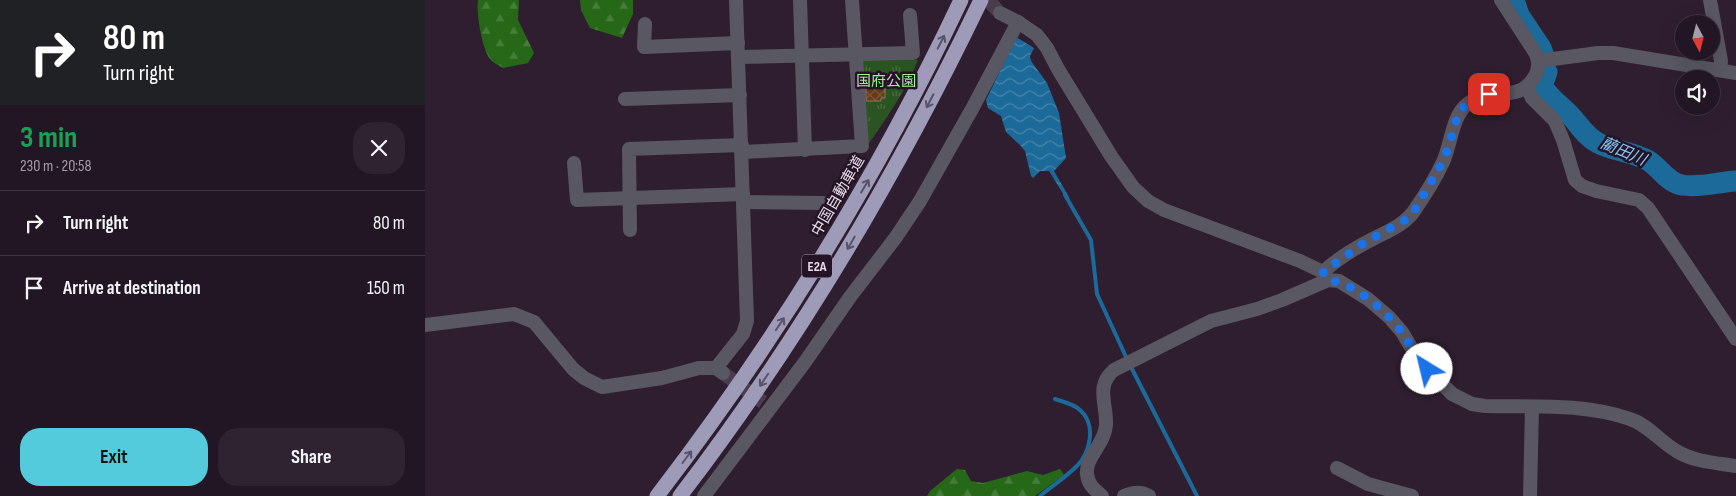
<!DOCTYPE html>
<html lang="en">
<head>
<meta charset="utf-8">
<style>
  body { margin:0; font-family:"Sofia Sans Condensed","Noto Sans JP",sans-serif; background:#2f2331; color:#f1f3f6; height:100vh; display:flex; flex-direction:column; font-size:19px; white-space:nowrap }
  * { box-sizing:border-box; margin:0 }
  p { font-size:16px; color:#a39fa6 }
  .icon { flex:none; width:28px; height:28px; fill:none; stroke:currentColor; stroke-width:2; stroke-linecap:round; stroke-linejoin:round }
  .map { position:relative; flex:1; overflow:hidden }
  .sheet { display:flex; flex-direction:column; background:#231624; width:425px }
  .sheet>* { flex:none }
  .hud { background:#202124; color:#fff; overflow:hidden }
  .needle { width:32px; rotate:173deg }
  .tools { position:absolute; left:1250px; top:15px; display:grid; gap:10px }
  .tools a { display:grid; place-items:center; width:45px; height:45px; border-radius:50%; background:#231624; box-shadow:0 5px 20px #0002,0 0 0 1px #403541; font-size:25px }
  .pin { position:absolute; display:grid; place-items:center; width:42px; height:42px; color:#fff; margin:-21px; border-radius:10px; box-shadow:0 2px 8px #0006 }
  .me { position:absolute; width:55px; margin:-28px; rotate:324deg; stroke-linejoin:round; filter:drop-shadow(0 0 4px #0008) }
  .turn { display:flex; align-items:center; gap:18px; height:105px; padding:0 20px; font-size:22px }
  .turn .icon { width:65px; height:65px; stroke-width:2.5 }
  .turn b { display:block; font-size:35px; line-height:42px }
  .round { display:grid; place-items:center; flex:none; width:52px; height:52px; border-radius:20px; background:#2f2331 }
  .overview { display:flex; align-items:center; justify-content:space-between; height:85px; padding:0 20px }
  h1 { font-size:30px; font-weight:700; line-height:38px; color:#1e9e55 }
  .cta { display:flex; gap:10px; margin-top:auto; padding:10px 20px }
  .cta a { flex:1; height:58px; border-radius:20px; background:#54cadd; color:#111; font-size:20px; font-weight:700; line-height:58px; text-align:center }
  .cta a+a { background:#2f2331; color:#f1f3f6 }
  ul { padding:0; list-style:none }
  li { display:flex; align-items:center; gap:15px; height:65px; padding:0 20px; border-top:1px solid #403541 }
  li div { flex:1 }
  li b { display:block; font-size:19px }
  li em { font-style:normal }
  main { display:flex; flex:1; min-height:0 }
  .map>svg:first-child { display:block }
  .forest { fill:url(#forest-firs) }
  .park { fill:url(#park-tufts) }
  .water { fill:url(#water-waves) }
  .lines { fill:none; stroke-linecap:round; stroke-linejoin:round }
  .stream { stroke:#1b6a99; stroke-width:4 }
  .river { stroke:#1b6a99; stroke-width:21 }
  .building { fill:url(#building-cross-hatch); stroke:#917766 }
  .street-tunnel { stroke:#4b3b4c; stroke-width:14; stroke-dasharray:14 7; stroke-linecap:butt }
  .street { stroke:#585762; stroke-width:14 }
  .highway { stroke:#9d9bb8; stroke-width:15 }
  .oneway { stroke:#5b5168 }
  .route { stroke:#1a73e8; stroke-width:9; stroke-dasharray:0 16.2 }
  .labels { text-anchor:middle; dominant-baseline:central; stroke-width:5; stroke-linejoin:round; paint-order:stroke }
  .shield { fill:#251426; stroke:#aea1ae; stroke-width:1 }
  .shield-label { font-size:14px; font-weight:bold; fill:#e8dde9 }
  .park-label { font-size:15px; fill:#9ef48d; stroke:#251426 }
  .street-label { font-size:15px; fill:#e8dde9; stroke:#251426 }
  .water-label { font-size:16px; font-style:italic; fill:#84c7f6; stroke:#251426 }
</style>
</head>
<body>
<main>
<section class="sheet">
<div class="hud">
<div class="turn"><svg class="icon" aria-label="right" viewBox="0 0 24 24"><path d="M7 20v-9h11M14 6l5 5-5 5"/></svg><div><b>80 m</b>Turn right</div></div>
</div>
<div class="overview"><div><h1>3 min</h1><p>230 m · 20:58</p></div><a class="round"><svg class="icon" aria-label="close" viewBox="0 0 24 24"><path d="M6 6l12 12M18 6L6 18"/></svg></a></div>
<ul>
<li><svg class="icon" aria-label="right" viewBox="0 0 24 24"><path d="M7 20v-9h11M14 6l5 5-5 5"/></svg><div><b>Turn right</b></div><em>80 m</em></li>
<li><svg class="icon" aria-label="arrive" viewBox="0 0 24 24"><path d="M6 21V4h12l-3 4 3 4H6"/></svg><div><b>Arrive at destination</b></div><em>150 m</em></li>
</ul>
<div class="cta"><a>Exit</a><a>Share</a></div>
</section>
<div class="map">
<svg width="1311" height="496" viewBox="0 0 1311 496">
  <defs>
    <pattern id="forest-firs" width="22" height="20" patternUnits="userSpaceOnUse" patternTransform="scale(1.25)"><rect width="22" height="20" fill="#276818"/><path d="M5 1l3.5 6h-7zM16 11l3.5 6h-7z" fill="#467d3a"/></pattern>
    <pattern id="park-tufts" width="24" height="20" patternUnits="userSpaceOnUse" patternTransform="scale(1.25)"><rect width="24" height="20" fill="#2a5421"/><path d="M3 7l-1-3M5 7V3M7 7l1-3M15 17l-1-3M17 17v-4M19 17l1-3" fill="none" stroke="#496c41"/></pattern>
    <pattern id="water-waves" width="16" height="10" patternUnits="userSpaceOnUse" patternTransform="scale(1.25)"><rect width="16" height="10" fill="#1b6a99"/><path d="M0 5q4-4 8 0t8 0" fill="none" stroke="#4786ac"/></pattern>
    <pattern id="building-cross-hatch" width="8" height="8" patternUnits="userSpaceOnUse" patternTransform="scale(1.25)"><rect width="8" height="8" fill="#653a18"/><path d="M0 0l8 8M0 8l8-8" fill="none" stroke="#7b563a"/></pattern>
  </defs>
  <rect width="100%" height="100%" fill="#2f1e30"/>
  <!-- forest -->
  <g class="forest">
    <path d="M53,0H94L93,20L109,53L103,63L78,68C75,66 68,63 65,59C57,48 51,13 53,0Z"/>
    <polygon points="155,0 208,0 208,14 197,38 165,28 156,10"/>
    <polygon points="532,469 540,470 546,481 558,483 602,471 618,475 635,469 639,475 610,496 502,496 505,491"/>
  </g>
  <!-- park -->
  <path class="park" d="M493,60C480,93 460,120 440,149L438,61Z"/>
  <!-- water -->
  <polygon class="water" points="593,38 609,48 605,56 606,61 622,83 634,113 641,158 629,171 644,197 642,200 624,171 615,171 608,178 606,176 600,151 595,145 581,132 576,116 563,108 561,100 589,42"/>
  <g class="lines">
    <!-- stream -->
    <g class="stream">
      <polyline points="640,195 666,240 672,294 702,359"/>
      <polyline points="706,367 772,496"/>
      <path d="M615,496C627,486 641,477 652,466C665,452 672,425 655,410C649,404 639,402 630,399"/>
    </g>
    <!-- river -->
    <g class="river">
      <polyline points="1089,0 1094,15 1116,48 1119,56"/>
      <path d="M1122,72L1117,86C1126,100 1136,105 1146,116C1155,126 1161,137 1173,143C1189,151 1208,152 1224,161C1236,169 1243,183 1257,185C1275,188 1293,182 1311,181"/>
    </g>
  </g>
  <!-- building -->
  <polygon class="building" points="441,88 460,88 460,98 456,98 456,101 441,101"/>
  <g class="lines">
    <!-- street-tunnel -->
    <g class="street-tunnel">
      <polyline points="563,0 575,13"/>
      <polyline points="298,373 338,402"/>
    </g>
    <!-- street -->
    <g class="street">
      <polyline points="375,0 380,150"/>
      <polyline points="1285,0 1296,61 1295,70"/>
      <polyline points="575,13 593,22 612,35 622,48 633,69 686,156 708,187 723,201 739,210 875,261 898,272 903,280"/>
      <polyline points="220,24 219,47 313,43"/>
      <polyline points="313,57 488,53 485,15"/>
      <polyline points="1113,61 1173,53 1188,53 1311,73"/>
      <polyline points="1102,88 1107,98 1130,121 1138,140 1150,180 1157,186 1171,191 1214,200 1223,208 1311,339"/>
      <polyline points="200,99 315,95"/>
      <polyline points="317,152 437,146 427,0"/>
      <polyline points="149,163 152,200 318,194"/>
      <polyline points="318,202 398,203"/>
      <polyline points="205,230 204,149 317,145"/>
      <path d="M898,272C911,260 927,250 942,242C958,233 979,226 989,211C998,198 1012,175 1018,162C1026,144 1027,119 1040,106C1063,84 1093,106 1110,76C1114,69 1114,62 1111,54L1076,0"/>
      <polyline points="0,325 89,314 109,322 148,369 159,378 177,387 237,378 274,368 291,368 298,373"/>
      <polyline points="291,368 318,334 322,321 311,0"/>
      <polyline points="912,468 943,484 987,496"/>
      <polyline points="279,496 380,362 425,297 471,237 495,201 547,109 593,22"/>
      <path d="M677,496C670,490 663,485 662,474C660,457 680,444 681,425C682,404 670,386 689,370L786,321L832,309L857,300L903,280L914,281L943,299L964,317L977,332L993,359L1027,394L1047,404L1060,406C1108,407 1159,403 1205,419C1224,425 1237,444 1255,453C1272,462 1293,463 1311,466"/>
      <path d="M699,496C708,492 716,491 724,496"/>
      <polyline points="1105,496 1107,407"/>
    </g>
    <!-- highway -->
    <g class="highway">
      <path d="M232,496C351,341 453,176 536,0"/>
      <path d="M255,496C373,342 472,175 556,0"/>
    </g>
  </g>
  <!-- one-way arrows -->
  <defs><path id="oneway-shaft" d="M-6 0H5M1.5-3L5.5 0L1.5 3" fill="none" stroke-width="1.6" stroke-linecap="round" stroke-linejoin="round" transform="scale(1.25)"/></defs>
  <g class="oneway">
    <use href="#oneway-shaft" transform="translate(516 42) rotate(-63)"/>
    <use href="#oneway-shaft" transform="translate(505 101) rotate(117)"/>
    <use href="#oneway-shaft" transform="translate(440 186) rotate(-59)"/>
    <use href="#oneway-shaft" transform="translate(426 243) rotate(120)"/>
    <use href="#oneway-shaft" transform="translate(355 324) rotate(-56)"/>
    <use href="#oneway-shaft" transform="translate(339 380) rotate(124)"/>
    <use href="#oneway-shaft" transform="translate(262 457) rotate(-53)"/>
  </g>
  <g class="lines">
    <!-- route -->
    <path class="route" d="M1002,369C991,357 985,343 975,330C960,310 929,283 903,280L898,272L939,243L982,219L989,211L1017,163L1024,146L1032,117L1039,107L1050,98L1064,94"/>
  </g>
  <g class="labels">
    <!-- shield labels -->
    <rect class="shield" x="377" y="254.5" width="30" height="23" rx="4"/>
    <g class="shield-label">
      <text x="392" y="266">E2A</text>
    </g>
    <!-- park labels -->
    <g class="park-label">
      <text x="461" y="81">国府公園</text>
    </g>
    <!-- street labels -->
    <g class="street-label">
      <text transform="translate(413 196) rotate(-60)">中国自動車道</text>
    </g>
    <!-- water labels -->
    <g class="water-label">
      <text transform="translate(1198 152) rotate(23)">藺田川</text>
    </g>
  </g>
</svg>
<div class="tools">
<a><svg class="needle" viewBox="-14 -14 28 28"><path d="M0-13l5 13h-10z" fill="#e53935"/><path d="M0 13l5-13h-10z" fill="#a39fa6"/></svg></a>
<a><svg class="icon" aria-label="sound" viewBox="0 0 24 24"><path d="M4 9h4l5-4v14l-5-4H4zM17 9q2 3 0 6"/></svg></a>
</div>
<div class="pin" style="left:1064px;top:94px;background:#d93025"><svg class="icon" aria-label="arrive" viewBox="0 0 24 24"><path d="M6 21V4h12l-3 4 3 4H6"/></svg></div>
<svg class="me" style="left:1002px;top:369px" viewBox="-20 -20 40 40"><circle r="19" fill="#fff"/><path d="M0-13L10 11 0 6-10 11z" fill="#1a73e8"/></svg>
</div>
</main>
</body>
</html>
